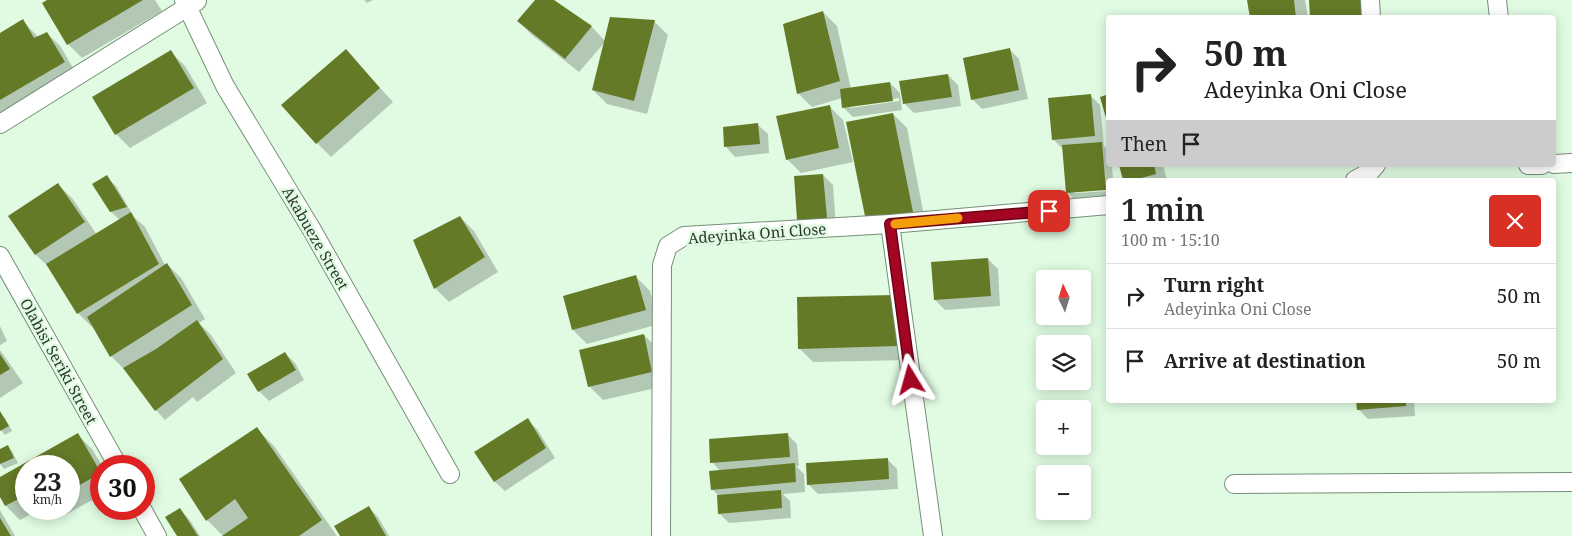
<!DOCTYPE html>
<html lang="en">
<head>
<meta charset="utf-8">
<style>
  body { margin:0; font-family:"Noto Serif",serif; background:#f2f2f2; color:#222; height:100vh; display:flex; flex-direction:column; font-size:19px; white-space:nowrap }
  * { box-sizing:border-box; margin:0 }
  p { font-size:16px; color:#767676 }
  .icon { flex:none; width:28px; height:28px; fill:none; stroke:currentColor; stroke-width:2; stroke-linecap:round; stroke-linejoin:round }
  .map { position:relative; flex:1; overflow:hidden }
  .details { position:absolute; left:1106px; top:178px; width:450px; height:225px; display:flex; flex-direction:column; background:#fff; border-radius:5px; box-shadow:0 2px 12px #0003 }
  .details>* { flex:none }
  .guide { position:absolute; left:1106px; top:15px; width:450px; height:152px; border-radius:5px; box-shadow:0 2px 12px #0003; background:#fff; color:#222; overflow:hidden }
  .needle { width:32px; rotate:356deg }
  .fabs { position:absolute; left:1036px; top:270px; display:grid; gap:10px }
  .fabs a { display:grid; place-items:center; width:55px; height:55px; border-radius:5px; background:#fff; box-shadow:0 2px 12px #0003; font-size:25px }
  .speed { position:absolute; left:15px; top:455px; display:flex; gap:10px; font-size:25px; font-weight:700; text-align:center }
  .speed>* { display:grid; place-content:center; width:65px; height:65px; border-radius:50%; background:#fff; box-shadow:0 2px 12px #0003; line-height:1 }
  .speed small { font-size:12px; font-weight:400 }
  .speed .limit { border:8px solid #d22; background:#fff; color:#111 }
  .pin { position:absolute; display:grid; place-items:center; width:42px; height:42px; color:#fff; margin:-21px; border-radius:10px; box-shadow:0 2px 8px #0006 }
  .me { position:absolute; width:55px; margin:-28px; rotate:352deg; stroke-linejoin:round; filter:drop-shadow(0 0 4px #0008) }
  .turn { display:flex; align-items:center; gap:18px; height:105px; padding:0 15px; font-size:22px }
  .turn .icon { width:65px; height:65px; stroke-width:2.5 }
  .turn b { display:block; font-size:35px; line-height:42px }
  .then { display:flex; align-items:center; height:48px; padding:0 15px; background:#0003; gap:10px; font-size:19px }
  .round { display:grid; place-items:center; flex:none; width:52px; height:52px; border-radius:5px; background:#f2f2f2 }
  .headline { display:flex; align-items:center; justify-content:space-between; height:85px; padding:0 15px }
  h1 { font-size:30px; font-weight:600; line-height:38px }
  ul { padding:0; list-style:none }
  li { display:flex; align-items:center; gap:15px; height:65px; padding:0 15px; border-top:1px solid #e0e0e0 }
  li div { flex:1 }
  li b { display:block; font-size:19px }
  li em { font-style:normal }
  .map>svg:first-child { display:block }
  .shadow { fill:#0003; fill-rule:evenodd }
  .building { fill:#657a27 }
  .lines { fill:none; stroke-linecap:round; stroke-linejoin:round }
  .minor-casing { stroke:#768f78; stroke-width:20 }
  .minor { stroke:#fff; stroke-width:18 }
  .route-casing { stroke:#6a0417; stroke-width:12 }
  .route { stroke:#a30623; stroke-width:9 }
  .slow { stroke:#f59e0b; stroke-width:9 }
  .labels { text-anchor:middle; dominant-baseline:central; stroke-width:5; stroke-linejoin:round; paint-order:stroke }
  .street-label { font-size:15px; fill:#2d382e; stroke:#e0fbe2 }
</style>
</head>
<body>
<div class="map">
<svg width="1572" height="536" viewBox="0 0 1572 536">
  <rect width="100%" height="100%" fill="#e0fbe2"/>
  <!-- shadow -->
  <g class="shadow">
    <polygon points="49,0 155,0 162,11 82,58 68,44"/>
    <polygon points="364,0 373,0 367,3"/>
    <polygon points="536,0 552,0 592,27 605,41 654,21 668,35 647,114 607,104 593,90 605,42 579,72 532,35 518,21"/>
    <polygon points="1249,0 1305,0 1308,18 1251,18"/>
    <path d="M823,12L837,26L851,89L890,83L900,93L902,110L853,117L843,107L842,98L812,107L798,93ZM899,98V101L850,108V106Z"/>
    <polygon points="23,21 38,37 47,33 61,47 78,77 0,122 0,34"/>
    <polygon points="1010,50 1019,59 1028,99 982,109 972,99"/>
    <polygon points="346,51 393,102 331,157 317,143"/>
    <polygon points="171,52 185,66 207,103 130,148 116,134"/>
    <polygon points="948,75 958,85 961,106 914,113 904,103"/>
    <polygon points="1090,95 1100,105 1104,146 1109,151 1109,165 1112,165 1113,180 1109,180 1109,188 1074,191 1074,193 1109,191 1109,200 1077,202 1067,192 1063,149 1053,139"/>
    <polygon points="829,106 843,120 853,162 801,173 787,159"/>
    <polygon points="893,114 907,128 926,226 881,235 867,221"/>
    <polygon points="758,125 768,134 769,153 735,157 726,147"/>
    <polygon points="1121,165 1163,165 1167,180 1125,180"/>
    <polygon points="823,175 833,185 836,227 808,229 798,220"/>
    <polygon points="106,177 116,186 134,217 145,227 165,265 167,264 181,278 205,319 199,323 211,335 236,373 197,402 193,397 165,420 156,410 126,369 125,370 111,356 94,326 92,327 78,313 50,268 36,255 10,216 58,185 72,198 97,235 120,220 110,211"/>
    <polygon points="460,217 474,231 498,272 449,302 435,288"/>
    <polygon points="988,259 998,269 1000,306 945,310 935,300"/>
    <polygon points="636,277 650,291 659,324 587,344 573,330"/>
    <polygon points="895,296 910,360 813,362 799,348"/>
    <polygon points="0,326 7,341 0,345"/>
    <polygon points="644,335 658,349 665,386 603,400 589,386"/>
    <polygon points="0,350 23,383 0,398"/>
    <polygon points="285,353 295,363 304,380 269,401 259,391"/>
    <polygon points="1357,400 1414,400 1415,416 1368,419 1358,409"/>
    <polygon points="0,414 5,418 12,431 5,435 0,429"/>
    <polygon points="527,420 537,429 555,458 505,491 495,482 476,453"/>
    <polygon points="257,429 274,446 337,536 223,536 207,520 180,480"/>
    <polygon points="787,434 797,444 799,466 796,466 804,474 805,492 783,494 790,501 791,518 729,523 719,513 718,495 712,489 720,471 712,462"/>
    <polygon points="78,435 92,449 102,466 101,495 60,518 51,509 69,509 69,466 26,466 26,509 40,509 20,520 6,506 0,494 0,478"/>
    <polygon points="8,447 12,451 18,463 4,469 0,464 0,450"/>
    <polygon points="887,459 897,469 898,489 818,494 808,484"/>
    <polygon points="368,507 378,517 389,536 342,536"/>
    <polygon points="180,509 189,519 200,536 179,536"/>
    <polygon points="0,510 15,536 0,536"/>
  </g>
  <!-- building -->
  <g class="building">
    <polygon points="47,0 143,0 67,45 42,3"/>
    <polygon points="535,0 554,0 592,26 565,59 517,21"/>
    <polygon points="1247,0 1294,0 1296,18 1250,18"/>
    <polygon points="1309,0 1363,0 1364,18 1310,18"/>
    <polygon points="823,11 840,81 797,94 783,24"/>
    <polygon points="610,17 655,20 634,101 592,90"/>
    <polygon points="23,19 34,38 47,32 65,62 0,100 0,33"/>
    <polygon points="1010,48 1019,90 971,100 963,58"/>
    <polygon points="346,49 380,88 316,144 281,105"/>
    <polygon points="171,50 194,88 115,135 92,97"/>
    <polygon points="948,74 952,97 903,104 899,81"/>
    <polygon points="890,82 893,101 842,108 840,89"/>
    <polygon points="1091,94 1095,136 1052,140 1048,98"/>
    <polygon points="1109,94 1109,125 1108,125 1100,97"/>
    <polygon points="830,105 839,148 786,160 776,116"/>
    <polygon points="893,113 913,212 866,221 846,122"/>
    <polygon points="758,123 760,144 724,147 723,127"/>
    <polygon points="1102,142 1106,190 1066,193 1062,145"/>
    <polygon points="1119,165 1154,165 1156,174 1134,180 1123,180"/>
    <polygon points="823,174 827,218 797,220 794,176"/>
    <polygon points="107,175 127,207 110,212 92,184"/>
    <polygon points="58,183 85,222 35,255 8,216"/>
    <polygon points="131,212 159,264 77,314 46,264"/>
    <polygon points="460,216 485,257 434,289 413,240"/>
    <polygon points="988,258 991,296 934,300 931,262"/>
    <polygon points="167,263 192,305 110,357 87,317"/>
    <polygon points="636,275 646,310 572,330 563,296"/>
    <polygon points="895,295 897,346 798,349 797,297"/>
    <polygon points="197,320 223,359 155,411 123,368 156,349"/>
    <polygon points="644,334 652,372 588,387 579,350"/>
    <polygon points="285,352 296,370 258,392 247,374"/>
    <polygon points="0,354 10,369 0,375"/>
    <polygon points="1356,400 1406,400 1406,406 1357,410"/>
    <polygon points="0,411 9,426 0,431"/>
    <polygon points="528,418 546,448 494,482 474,452"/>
    <polygon points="257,427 322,520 299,536 222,536 248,518 235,499 206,521 179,479"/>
    <polygon points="78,433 101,473 69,491 69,466 26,466 26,495 5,506 0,497 0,477"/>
    <polygon points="788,433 790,457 710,463 709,439"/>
    <polygon points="8,445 14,458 0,464 0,449"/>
    <polygon points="888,458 889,479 807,485 806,463"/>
    <polygon points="795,463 796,482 711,490 709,471"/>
    <polygon points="781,490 782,508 718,514 717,495"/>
    <polygon points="369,506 386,536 340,536 334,526"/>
    <polygon points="180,508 198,536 177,536 165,517"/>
    <polygon points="0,518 11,536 0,536"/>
  </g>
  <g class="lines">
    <!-- minor casing -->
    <g class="minor-casing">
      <g id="minor">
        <polyline points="184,0 225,86 312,230 450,474"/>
        <polyline points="1370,0 1371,18"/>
        <polyline points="1497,0 1499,18"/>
        <polyline points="0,124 197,1"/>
        <polyline points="1554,164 1572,163"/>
        <polyline points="1528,165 1542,165"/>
        <polyline points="1355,180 1370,172 1376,165"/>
        <polyline points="890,224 933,536"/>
        <polyline points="0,256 118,466"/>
        <polyline points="1234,484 1572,482"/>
        <polyline points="142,509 157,536"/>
        <polyline points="661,536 662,265 668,246 684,236 890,224 1109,205"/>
      </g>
    </g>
    <!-- minor -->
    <use href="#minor" class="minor"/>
  </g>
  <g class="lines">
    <!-- route casing -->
    <g class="route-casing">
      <polyline id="route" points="911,380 890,224 1049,211"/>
    </g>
    <!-- route -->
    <use href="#route" class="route"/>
    <!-- slow -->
    <polyline class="slow" points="895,224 958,218"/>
  </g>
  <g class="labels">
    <!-- street labels -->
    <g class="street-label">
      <text transform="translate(757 233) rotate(-4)">Adeyinka Oni Close</text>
      <text transform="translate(316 238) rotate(60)">Akabueze Street</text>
      <text transform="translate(59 361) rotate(61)">Olabisi Seriki Street</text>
    </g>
  </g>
</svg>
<div class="fabs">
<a><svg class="needle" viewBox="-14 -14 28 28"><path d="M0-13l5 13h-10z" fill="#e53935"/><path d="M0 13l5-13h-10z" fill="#767676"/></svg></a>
<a><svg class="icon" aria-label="layers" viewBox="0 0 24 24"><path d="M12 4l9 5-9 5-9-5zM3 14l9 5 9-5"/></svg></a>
<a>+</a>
<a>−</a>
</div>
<div class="speed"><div>23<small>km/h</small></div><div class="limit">30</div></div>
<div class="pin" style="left:1049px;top:211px;background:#d93025"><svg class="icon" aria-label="arrive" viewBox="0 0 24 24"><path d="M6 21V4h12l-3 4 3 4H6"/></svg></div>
<svg class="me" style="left:911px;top:380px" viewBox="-20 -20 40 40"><path d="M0-17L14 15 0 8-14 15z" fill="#a30623" stroke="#fff" stroke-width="4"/></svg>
<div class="guide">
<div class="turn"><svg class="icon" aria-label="right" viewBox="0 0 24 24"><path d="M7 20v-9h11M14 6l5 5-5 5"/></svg><div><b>50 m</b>Adeyinka Oni Close</div></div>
<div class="then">Then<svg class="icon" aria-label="arrive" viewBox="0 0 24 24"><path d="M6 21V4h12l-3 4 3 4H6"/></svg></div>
</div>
<section class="details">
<div class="headline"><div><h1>1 min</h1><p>100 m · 15:10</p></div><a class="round" style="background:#d93025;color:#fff"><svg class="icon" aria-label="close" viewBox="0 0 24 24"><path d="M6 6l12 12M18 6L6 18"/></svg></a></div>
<ul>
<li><svg class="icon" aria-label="right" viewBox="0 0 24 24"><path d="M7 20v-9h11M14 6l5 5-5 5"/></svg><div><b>Turn right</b><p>Adeyinka Oni Close</p></div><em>50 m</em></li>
<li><svg class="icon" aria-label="arrive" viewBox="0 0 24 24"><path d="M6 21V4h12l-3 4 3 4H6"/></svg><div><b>Arrive at destination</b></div><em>50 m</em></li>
</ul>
</section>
</div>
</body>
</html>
